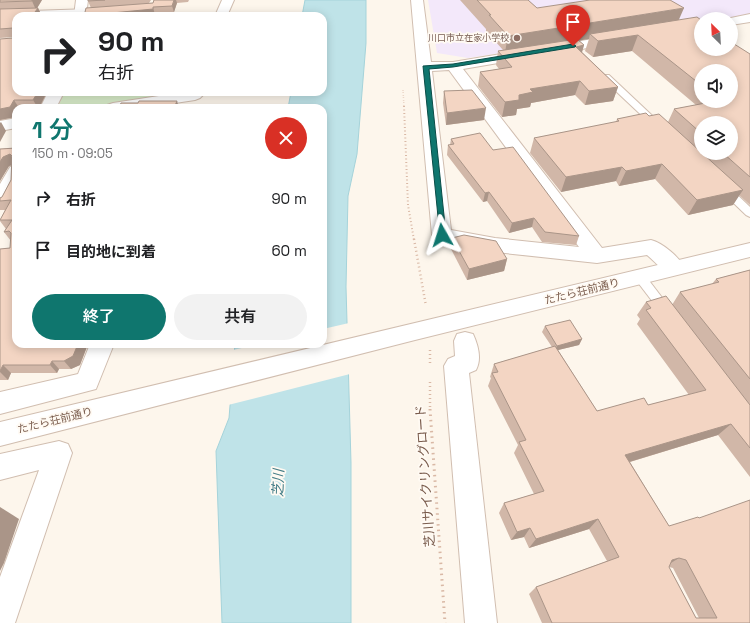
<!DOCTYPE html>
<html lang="ja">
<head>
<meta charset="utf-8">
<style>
  body { margin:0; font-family:"Space Grotesk","Noto Sans JP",sans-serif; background:#f2f2f2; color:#202124; height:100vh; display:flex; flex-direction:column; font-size:15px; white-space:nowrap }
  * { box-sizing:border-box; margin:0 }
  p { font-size:13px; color:#757577 }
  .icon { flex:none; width:22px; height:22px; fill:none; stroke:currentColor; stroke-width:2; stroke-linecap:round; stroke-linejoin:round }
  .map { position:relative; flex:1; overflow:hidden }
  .drawer { position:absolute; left:12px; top:104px; width:315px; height:244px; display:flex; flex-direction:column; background:#fff; border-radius:12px; box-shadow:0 2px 10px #0003 }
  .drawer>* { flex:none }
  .banner { position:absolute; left:12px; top:12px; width:315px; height:84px; border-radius:12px; box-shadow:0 2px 10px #0003; background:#fff; color:#202124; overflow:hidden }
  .needle { width:26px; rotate:336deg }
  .tools { position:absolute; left:694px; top:12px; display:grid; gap:8px }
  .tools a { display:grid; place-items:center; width:44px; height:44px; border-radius:50%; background:#fff; box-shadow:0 2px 10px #0003; font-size:20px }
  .pin { position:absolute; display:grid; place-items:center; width:34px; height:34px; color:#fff; margin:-41px -17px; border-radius:50% 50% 50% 0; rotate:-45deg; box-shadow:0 0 4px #0007 }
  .pin .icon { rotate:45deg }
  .me { position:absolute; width:44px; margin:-22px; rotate:354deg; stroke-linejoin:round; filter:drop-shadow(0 0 3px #0008) }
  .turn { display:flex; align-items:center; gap:14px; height:84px; padding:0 20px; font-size:18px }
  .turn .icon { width:52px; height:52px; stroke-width:2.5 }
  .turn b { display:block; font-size:28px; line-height:34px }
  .round { display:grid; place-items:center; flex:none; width:42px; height:42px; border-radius:21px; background:#f2f2f2 }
  .headline { display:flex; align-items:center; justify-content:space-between; height:68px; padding:0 20px }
  h1 { font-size:24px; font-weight:600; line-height:30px; color:#0f766e }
  .cta { display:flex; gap:8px; margin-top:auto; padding:8px 20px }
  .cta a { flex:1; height:46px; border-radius:24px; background:#0f766e; color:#fff; font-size:16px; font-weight:600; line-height:46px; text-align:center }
  .cta a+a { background:#f2f2f2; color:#202124 }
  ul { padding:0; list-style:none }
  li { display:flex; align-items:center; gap:12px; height:52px; padding:0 20px }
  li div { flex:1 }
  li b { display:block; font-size:15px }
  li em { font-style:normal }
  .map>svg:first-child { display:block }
  .education { fill:#f3e8fa }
  .green { fill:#d8ecc9 }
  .water { fill:#bfe3e8; stroke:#a5d3da }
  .pier { fill:#fdf6ec }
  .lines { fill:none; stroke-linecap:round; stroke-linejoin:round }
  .service-casing { stroke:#d1beb0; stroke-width:2 }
  .minor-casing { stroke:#d1beb0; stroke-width:2 }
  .tertiary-casing { stroke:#d1beb0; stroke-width:2 }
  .path-far3 { stroke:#d9b8a5; stroke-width:1.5; stroke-dasharray:0.5 2; stroke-linecap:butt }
  .path-far2 { stroke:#d9b8a5; stroke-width:2; stroke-dasharray:1 2.5; stroke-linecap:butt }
  .path-far1 { stroke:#d9b8a5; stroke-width:2.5; stroke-dasharray:1 3; stroke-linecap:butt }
  .path { stroke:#d9b8a5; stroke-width:3; stroke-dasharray:1.5 4; stroke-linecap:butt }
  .service { fill:#fff; fill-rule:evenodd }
  .minor { fill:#fff; fill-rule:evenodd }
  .tertiary { fill:#fff; fill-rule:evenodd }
  .wall { fill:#d1b7a8; fill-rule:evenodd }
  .shaded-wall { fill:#aa9588 }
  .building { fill:#f3d5c3; stroke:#aa9588; fill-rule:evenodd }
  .route { fill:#0f766e; stroke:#0a4d48 }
  .education-dot { fill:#8d6e63; stroke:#fffaf3; stroke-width:1.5 }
  .labels { text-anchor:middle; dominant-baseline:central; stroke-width:3.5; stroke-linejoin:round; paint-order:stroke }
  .far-education-label { font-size:9px; fill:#785e54; stroke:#fffaf3; text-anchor:end }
  .street-label { font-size:11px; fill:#7a5c4d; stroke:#fffaf3 }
  .near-street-label { font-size:13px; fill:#7a5c4d; stroke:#fffaf3 }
  .near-water-label { font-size:14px; font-style:italic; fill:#437c86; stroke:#fffaf3 }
</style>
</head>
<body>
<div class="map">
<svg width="750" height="623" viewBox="0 0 750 623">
  <rect width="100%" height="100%" fill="#fdf6ec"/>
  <!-- education -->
  <polygon class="education" points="428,0 750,0 750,15 723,19 701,19 701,22 468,58 437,53"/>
  <!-- green -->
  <polygon class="green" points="64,92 183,92 176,96 95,108 60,108 58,107"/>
  <!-- water -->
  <polygon class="water" points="305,0 366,0 366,43 357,154 348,196 346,287 351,463 351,623 222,623 216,451 229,418 235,344 323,344 323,108 288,108 291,92 323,92 323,16 302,16"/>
  <!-- pier -->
  <polygon class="pier" points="349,323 350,374 228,405 233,350 259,344 323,344 323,329"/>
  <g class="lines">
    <!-- service casing -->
    <g class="service-casing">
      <g id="service">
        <polygon points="91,9 94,11 93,12 0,16 0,12"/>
        <polygon points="603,75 609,75 660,123 661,125 660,127 654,127 603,79"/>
        <polygon points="724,185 728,186 750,207 750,217 746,215 720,190 719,188 720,186"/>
        <polygon points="640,273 644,274 670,308 672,311 670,314 666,316 662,314 636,280 634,277 636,274"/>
      </g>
    </g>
    <!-- minor casing -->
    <g class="minor-casing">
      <g id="minor">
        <polygon points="76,0 88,0 86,16 74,16"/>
        <polygon points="222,0 234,0 227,16 215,16"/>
        <path d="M411,0H423L431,62H453L617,35L622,36L624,39L622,42L617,43L463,69L602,248L651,240C663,243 679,257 685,268L682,273C667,278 658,264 647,255L597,263L495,252L435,240L432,235ZM449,70L579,247L495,238L451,230L432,71Z"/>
        <polygon points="750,14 750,22 731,25 731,19 726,19"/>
        <polygon points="48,92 64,92 56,108 40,108"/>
        <polygon points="185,92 201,92 203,95 200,98 195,100 142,108 105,108 107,105 113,103"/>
        <polygon points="16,118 16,128 0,131 0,121"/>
        <polygon points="16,165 16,189 7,206 0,208 0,184 10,167"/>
        <path d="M465,332L473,334C478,345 482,359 476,370L469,373L497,623H465L444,366L448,359L455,356L454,341L457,334Z"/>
        <polygon points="90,344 114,344 96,389 0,414 0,392 78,374"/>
        <polygon points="59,441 68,444 72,453 15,623 0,623 0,577 39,470 0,480 0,454"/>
      </g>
    </g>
    <!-- tertiary casing -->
    <g class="tertiary-casing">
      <polygon id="tertiary" points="750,243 750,257 415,340 0,446 0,422"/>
    </g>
    <!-- path-far3 -->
    <polyline class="path-far3" points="403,90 404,107"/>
    <!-- path-far2 -->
    <polyline class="path-far2" points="404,106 408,205 414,240"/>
    <!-- path-far1 -->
    <g class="path-far1">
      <polyline points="414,239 426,306"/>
      <polyline points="430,350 430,363"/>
      <polyline points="430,382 430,410"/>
    </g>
    <!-- path -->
    <polyline class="path" points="430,409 445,623"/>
    <!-- service -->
    <use href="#service" class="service"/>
    <!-- minor -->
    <use href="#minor" class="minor"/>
    <!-- tertiary -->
    <use href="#tertiary" class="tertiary"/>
  </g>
  <!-- wall -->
  <g class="wall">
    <polygon points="0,0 42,0 37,8 38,8 42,16 16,16 16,92 47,92 39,108 16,108 16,115 15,117 0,120 13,38 13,37 0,38"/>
    <polygon points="88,0 151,0 149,3 153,3 154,0 189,0 188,2 177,3 174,12 155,13 155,15 91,8 88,1"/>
    <path d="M460,0H528L537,8L679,20L701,49L750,54V205L739,195L733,205L688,215L655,179L619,186L616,181L561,192L530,153L534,138L616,122L617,119L649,116L668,122L674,109L696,105L632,51L593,57L585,51L589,39L578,40L584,45L582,52L618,87L613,101L585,105L575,95L531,103L530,107L517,109L516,115L502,117L478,86L480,72L499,69L496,65L498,51L503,50L486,31V29ZM701,71L731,101H701ZM701,123L731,153H701Z"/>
    <polygon points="444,91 484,120 446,125 443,103"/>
    <polygon points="451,139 493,150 579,236 576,245 542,242 532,227 509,233 487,201 483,202 447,155 448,145 450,145"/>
    <polygon points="16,148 16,344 88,344 80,365 71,369 59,369 57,373 11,373 8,380 0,380 0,249 10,248 11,241 4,232 6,229 0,221 5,210 0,210 0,198 2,197 11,180 12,165 9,166 0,181 0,149"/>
    <polygon points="452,238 507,259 504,271 467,280 451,249"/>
    <path d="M750,270V477L718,435L630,462L669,526L750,623H542L529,594L536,587L607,561L589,529L529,548L524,537L511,540L499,513L504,503L534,494L514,453L518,445L488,386L491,378L490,377L494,364L552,347L542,332L545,326L582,339L579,345L558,350L597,411L648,405L689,395L637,324L640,319L637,315L646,302L672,305L680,292L712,284L716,279ZM669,567L673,568L699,618H696Z"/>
  </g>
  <!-- shaded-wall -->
  <g class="shaded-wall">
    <polygon points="32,0 42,0 36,10 32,1"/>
    <polygon points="174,0 176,0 177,3 174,12 172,6"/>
    <polygon points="153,7 155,15 149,16 112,16 112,13"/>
    <polygon points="38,8 42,16 32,16"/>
    <polygon points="684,8 677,24 590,34 589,39 505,52 508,36"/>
    <polygon points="638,35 632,51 593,57 598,41"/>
    <polygon points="584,45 580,59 576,47"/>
    <polygon points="580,81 575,95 531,103 530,107 517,109 516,115 502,117 505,102 530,89"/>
    <polygon points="618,87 613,101 585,105 589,91"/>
    <polygon points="38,92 47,92 39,108 38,108 33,100"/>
    <polygon points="14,100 19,108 16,108 16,115 15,117 0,120 0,109"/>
    <polygon points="177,101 179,108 174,108"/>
    <polygon points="486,108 484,120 446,125 447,113"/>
    <polygon points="1,122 6,131 0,142 0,123"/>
    <polygon points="10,154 16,164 9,166 0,181 0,162 3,157"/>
    <polygon points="662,164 655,179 619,186 626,171"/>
    <polygon points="622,167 616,181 561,192 566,177"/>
    <polygon points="743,190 733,205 688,215 697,200"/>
    <polygon points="489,192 487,201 483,202 485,193"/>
    <polygon points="534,218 532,227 509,233 512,223"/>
    <polygon points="507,259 504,271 467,280 469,269"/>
    <polygon points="582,339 579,345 554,351 557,346"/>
    <polygon points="78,344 88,344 80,365 71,369 64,361"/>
    <polygon points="52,361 59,369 57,373 50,365"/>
    <polygon points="3,365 11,373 8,380 0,372 0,371"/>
    <polygon points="731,424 718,435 616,466 625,455"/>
    <polygon points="0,507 19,519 4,563 0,571"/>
    <polygon points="598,519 589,529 529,548 536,539"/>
    <polygon points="530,528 524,537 511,540 517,532"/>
    <polygon points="679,558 666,566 672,560"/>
  </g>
  <!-- building -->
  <g class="building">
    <polygon points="0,0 32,0 32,1 0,2"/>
    <polygon points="88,0 105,0 88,1"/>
    <polygon points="154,0 174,0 172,6 153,7 153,9 112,13 112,16 84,16 86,8 153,3"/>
    <polygon points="477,0 528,0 537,8 590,0 670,0 684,8 508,36 489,15 491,15"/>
    <polygon points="38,8 32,16 16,16 16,92 38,92 33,100 14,100 10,107 0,109 0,39 13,38 13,28 0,29 0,9"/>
    <polygon points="697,17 701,20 701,49 731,49 731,42 750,54 750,177 723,153 731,153 731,123 701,123 701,133 674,109 716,101 731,101 731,71 701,71 701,85 638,35 598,41 590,34"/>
    <polygon points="577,39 584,45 576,47 618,87 589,91 580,81 530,89 533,92 519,95 519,100 505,102 480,72 512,67 498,51"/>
    <polygon points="472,90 486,108 447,113 444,91"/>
    <polygon points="139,101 177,101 174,108 119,108 121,103 138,103"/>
    <polygon points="646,113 649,116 659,114 701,152 701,153 702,153 743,190 697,200 662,164 626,171 622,167 566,177 534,138 619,121 617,119"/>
    <polygon points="480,133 493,150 513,147 579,236 545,232 534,218 512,223 489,192 485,193 448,145 454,144 451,139"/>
    <polygon points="16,148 16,344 78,344 73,356 64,361 52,361 50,365 3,365 0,371 0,249 10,248 11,233 9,231 4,232 12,220 0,220 11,200 0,201 0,198 2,197 11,180 12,156 10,154 3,157 0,162 0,149"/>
    <polygon points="464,235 496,241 507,259 469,269 452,238"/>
    <polygon points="750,270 750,379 680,292 719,282 716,279"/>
    <path d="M666,296L750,405V448L731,424L625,455L669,526L698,517L699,518L750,500V623H552L536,587L619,557L598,519L536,539L530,528L517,532L504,503L544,491L519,442L526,440L492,373L498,372L494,364L555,346L597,411L644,398L648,405L706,390L646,310L651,308L646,302ZM679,558L686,560L717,618H696L669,567L672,560Z"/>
    <polygon points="570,320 582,339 557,346 545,326"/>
  </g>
  <!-- route -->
  <polygon class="route" points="573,44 576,46 575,47 453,67 429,69 446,235 442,237 440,237 423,66 453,64"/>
  <!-- markers -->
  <circle class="education-dot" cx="517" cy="38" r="4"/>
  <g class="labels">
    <!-- far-education labels -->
    <g class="far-education-label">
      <text x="509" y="38">川口市立在家小学校</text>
    </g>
    <!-- street labels -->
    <g class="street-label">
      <text transform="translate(582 291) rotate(-14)">たたら荘前通り</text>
      <text transform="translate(55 420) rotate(-14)">たたら荘前通り</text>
    </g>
    <!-- near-street labels -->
    <g class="near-street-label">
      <text transform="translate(425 476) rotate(-94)">芝川サイクリングロード</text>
    </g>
    <!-- near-water labels -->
    <g class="near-water-label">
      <text transform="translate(278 483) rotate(-88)">芝川</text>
    </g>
  </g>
</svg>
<div class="tools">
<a><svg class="needle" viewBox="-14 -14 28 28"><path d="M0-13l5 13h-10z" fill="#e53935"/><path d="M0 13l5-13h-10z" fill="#757577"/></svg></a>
<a><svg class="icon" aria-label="sound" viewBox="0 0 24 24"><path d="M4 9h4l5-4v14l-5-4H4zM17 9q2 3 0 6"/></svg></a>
<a><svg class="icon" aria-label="layers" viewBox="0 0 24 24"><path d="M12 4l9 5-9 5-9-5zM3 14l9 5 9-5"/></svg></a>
</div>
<div class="pin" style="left:573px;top:46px;background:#d93025"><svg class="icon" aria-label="arrive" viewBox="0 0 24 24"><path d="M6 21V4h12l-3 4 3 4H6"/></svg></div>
<svg class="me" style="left:442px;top:235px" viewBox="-20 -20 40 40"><path d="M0-17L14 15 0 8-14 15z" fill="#0f766e" stroke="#fff" stroke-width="4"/></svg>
<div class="banner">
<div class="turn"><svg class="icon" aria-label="right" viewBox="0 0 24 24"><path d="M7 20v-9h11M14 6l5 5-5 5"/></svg><div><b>90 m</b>右折</div></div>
</div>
<section class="drawer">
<div class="headline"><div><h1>1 分</h1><p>150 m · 09:05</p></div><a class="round" style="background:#d93025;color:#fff"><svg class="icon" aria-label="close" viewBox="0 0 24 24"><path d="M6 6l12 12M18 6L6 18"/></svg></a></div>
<ul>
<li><svg class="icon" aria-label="right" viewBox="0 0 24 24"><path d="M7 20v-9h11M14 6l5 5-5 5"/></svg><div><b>右折</b></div><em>90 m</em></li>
<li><svg class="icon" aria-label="arrive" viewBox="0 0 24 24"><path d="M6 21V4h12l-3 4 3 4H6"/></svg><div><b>目的地に到着</b></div><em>60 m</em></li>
</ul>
<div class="cta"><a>終了</a><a>共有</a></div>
</section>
</div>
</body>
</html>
